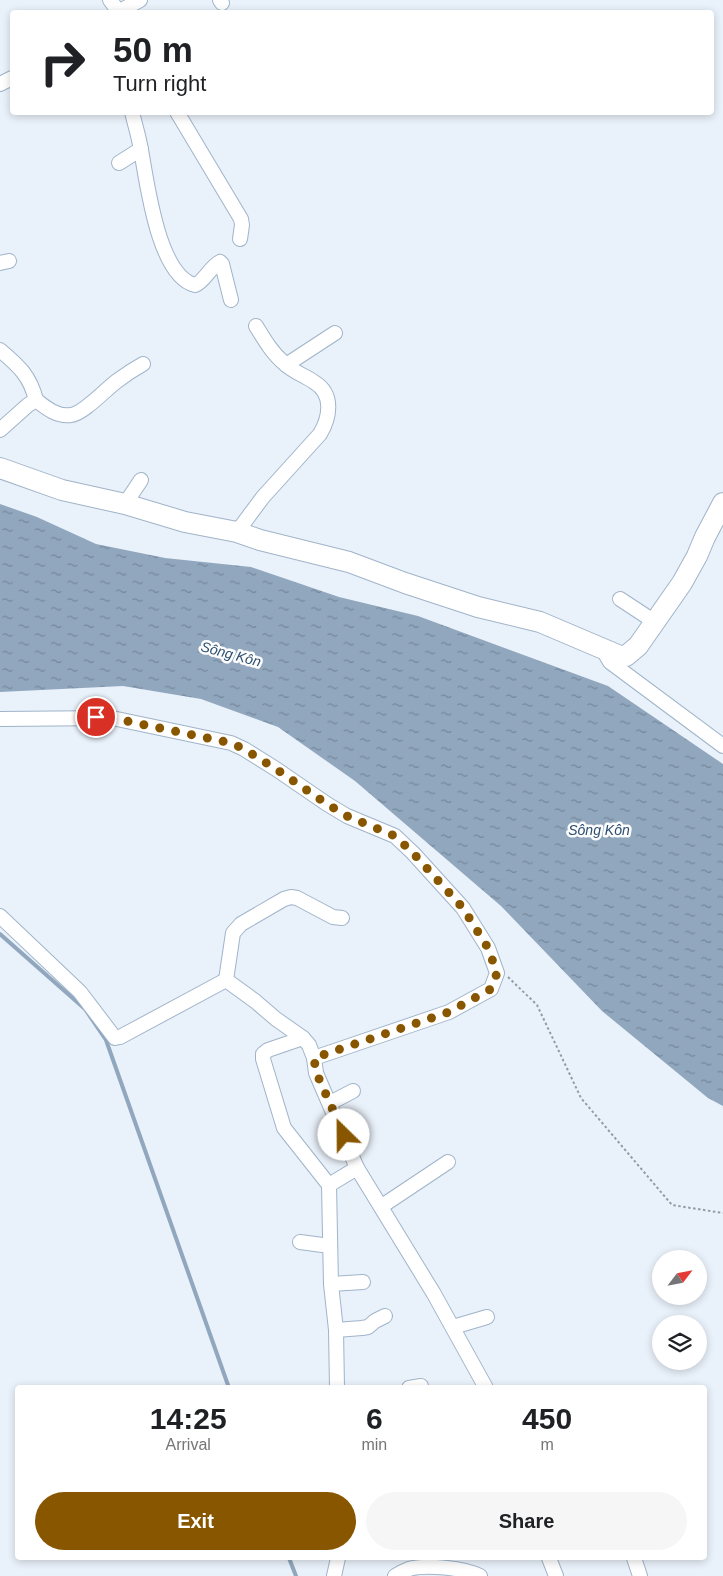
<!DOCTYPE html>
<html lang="en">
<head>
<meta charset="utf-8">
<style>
  body { margin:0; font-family:Arial,sans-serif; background:#f6f6f6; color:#202124; height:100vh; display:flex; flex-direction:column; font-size:19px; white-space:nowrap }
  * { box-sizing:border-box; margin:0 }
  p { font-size:16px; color:#757577 }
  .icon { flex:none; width:28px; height:28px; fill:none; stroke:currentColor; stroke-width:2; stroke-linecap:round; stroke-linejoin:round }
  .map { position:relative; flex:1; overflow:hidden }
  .side { position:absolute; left:15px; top:1385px; width:692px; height:175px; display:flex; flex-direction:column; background:#fff; border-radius:5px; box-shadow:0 2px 8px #0003 }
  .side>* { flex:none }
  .guide { position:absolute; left:10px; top:10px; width:704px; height:105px; border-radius:5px; box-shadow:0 2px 8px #0003; background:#fff; color:#202124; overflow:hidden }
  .needle { width:32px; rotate:58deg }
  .fabs { position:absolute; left:652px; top:1250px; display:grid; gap:10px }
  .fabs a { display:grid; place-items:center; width:55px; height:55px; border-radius:50%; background:#fff; box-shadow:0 2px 8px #0003; font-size:25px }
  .pin { position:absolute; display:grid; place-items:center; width:42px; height:42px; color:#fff; margin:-21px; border:2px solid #fff; border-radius:50%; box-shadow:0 1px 5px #0007 }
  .me { position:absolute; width:55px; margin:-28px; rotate:337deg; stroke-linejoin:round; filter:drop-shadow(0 0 4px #0008) }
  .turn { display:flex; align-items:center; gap:18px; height:105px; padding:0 20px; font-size:22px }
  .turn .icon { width:65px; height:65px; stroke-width:2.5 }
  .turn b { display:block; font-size:35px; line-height:42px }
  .eta { display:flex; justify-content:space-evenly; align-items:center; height:85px; text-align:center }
  .eta b { font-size:30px; font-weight:700; line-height:35px }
  .action { display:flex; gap:10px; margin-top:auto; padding:10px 20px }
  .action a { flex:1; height:58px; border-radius:30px; background:#895600; color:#fff; font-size:20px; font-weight:700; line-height:58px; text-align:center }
  .action a+a { background:#f6f6f6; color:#202124 }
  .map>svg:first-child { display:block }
  .water { fill:url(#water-ripples) }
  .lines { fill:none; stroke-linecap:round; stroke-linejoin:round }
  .stream { stroke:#91a7be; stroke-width:4 }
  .street-casing { stroke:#a0b4c9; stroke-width:16 }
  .secondary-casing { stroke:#a0b4c9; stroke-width:22 }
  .path { stroke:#939ba4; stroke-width:2; stroke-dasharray:2.5 2.5; stroke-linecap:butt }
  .street { stroke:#fff; stroke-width:14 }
  .secondary { stroke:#fff; stroke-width:20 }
  .route { stroke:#895600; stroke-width:9; stroke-dasharray:0 16.2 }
  .labels { text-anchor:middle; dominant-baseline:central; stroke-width:5; stroke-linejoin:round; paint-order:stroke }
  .water-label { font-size:14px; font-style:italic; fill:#2b4e71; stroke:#fdfdfd }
</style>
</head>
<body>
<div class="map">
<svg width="723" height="1576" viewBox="0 0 723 1576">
  <defs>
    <pattern id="water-ripples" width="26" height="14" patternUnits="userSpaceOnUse" patternTransform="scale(1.25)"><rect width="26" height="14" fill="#91a7be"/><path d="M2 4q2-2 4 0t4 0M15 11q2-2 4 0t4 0" fill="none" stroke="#75879a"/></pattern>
  </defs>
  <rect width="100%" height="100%" fill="#e9f1fa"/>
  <!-- water -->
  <polygon class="water" points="0,504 37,517 96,544 165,558 251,567 339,597 418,616 608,686 723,764 723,1106 708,1098 602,1011 501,906 355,781 278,727 201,699 123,686 0,692"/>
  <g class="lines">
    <!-- stream -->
    <g class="stream">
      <polyline points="0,934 85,1009 106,1040 229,1388"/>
      <polyline points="289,1558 296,1576"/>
    </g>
    <!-- street casing -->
    <g class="street-casing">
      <g id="street">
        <polyline points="110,0 119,12"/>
        <polyline points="220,0 222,3"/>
        <polyline points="118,12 140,0"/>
        <polyline points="0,84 12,78"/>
        <path d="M132,112C135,125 139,137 141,150C147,182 158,276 195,285C205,281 209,268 220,262L222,264L231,300"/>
        <polyline points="177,112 241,219 242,225 240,239"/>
        <polyline points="119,163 141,149"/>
        <polyline points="0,263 9,261"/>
        <path d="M0,350C19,366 30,376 36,400"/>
        <polyline points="286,365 335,333"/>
        <path d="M0,430L28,405L36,400C46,408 57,417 71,415C83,414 106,389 117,381C125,375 134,369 143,364"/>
        <polyline points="125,504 141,480"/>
        <path d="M237,532L263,497L320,434C330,417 334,394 314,382C304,375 293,372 284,363C272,353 264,339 256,326"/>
        <polyline points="620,599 655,622"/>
        <polyline points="604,649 607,657 610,662 723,746"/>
        <polyline points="0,719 112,718 231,743 244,749 276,769 327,804 347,816 395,836 413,853 463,908 488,948 497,973 491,989 449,1012 314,1058"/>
        <polyline points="0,916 80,992 115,1038 120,1037 226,980 255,1001 276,1019 303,1038 309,1045 314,1058 316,1073 357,1168 329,1185 331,1284 336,1330 337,1388"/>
        <polyline points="226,980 233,933 241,924 284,899 291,897 297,898 333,917 342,918"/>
        <polyline points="303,1038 268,1050 263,1054 263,1059 284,1128 329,1185"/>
        <polyline points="330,1103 353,1091"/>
        <polyline points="357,1168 434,1294 486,1388"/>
        <polyline points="382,1206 448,1162"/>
        <polyline points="300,1242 330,1246"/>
        <polyline points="331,1284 363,1282"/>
        <polyline points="453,1327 487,1317"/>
        <polyline points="336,1330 362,1328 368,1327 375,1321 385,1316"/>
        <polyline points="409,1388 421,1386"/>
        <polyline points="549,1558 556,1576"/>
        <polyline points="634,1558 640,1576"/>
        <polyline points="334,1576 338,1558"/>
        <path d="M395,1576C400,1573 404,1571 409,1569C425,1564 465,1568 480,1576"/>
      </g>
    </g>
    <!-- secondary casing -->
    <g class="secondary-casing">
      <polyline id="secondary" points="0,468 62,490 125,504 185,522 237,532 260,540 349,562 405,583 478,607 540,622 620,656 626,656 638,646 682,583 697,556 705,537 723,503"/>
    </g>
    <!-- path -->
    <polyline class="path" points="508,977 537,1005 581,1098 672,1205 723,1213"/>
    <!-- street -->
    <use href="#street" class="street"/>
    <!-- secondary -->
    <use href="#secondary" class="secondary"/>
  </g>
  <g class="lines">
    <!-- route -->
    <polyline class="route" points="96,717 112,718 231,743 244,749 276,769 327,804 347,816 395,836 413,853 463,908 488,948 497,973 491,989 449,1012 314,1058 316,1072 344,1135"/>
  </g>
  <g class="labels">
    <!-- water labels -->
    <g class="water-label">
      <text transform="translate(231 654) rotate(15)">Sông Kôn</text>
      <text x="599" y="830">Sông Kôn</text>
    </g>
  </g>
</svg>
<div class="fabs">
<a><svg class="needle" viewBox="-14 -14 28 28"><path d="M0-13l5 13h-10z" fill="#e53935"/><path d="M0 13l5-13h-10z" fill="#757577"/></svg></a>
<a><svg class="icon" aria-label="layers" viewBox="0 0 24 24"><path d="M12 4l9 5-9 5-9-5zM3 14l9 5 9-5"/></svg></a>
</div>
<div class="pin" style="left:96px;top:717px;background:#d93025"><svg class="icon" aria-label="arrive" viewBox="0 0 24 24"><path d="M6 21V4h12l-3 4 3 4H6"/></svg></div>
<svg class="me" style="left:344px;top:1135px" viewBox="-20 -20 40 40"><circle r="19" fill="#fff"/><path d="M0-13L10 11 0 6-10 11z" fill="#895600"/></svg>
<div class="guide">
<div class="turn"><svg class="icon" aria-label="right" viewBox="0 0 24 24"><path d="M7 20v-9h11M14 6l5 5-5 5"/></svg><div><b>50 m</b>Turn right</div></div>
</div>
<section class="side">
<div class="eta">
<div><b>14:25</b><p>Arrival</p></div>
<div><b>6</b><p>min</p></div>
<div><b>450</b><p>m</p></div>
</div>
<div class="action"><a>Exit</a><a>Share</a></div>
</section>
</div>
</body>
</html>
